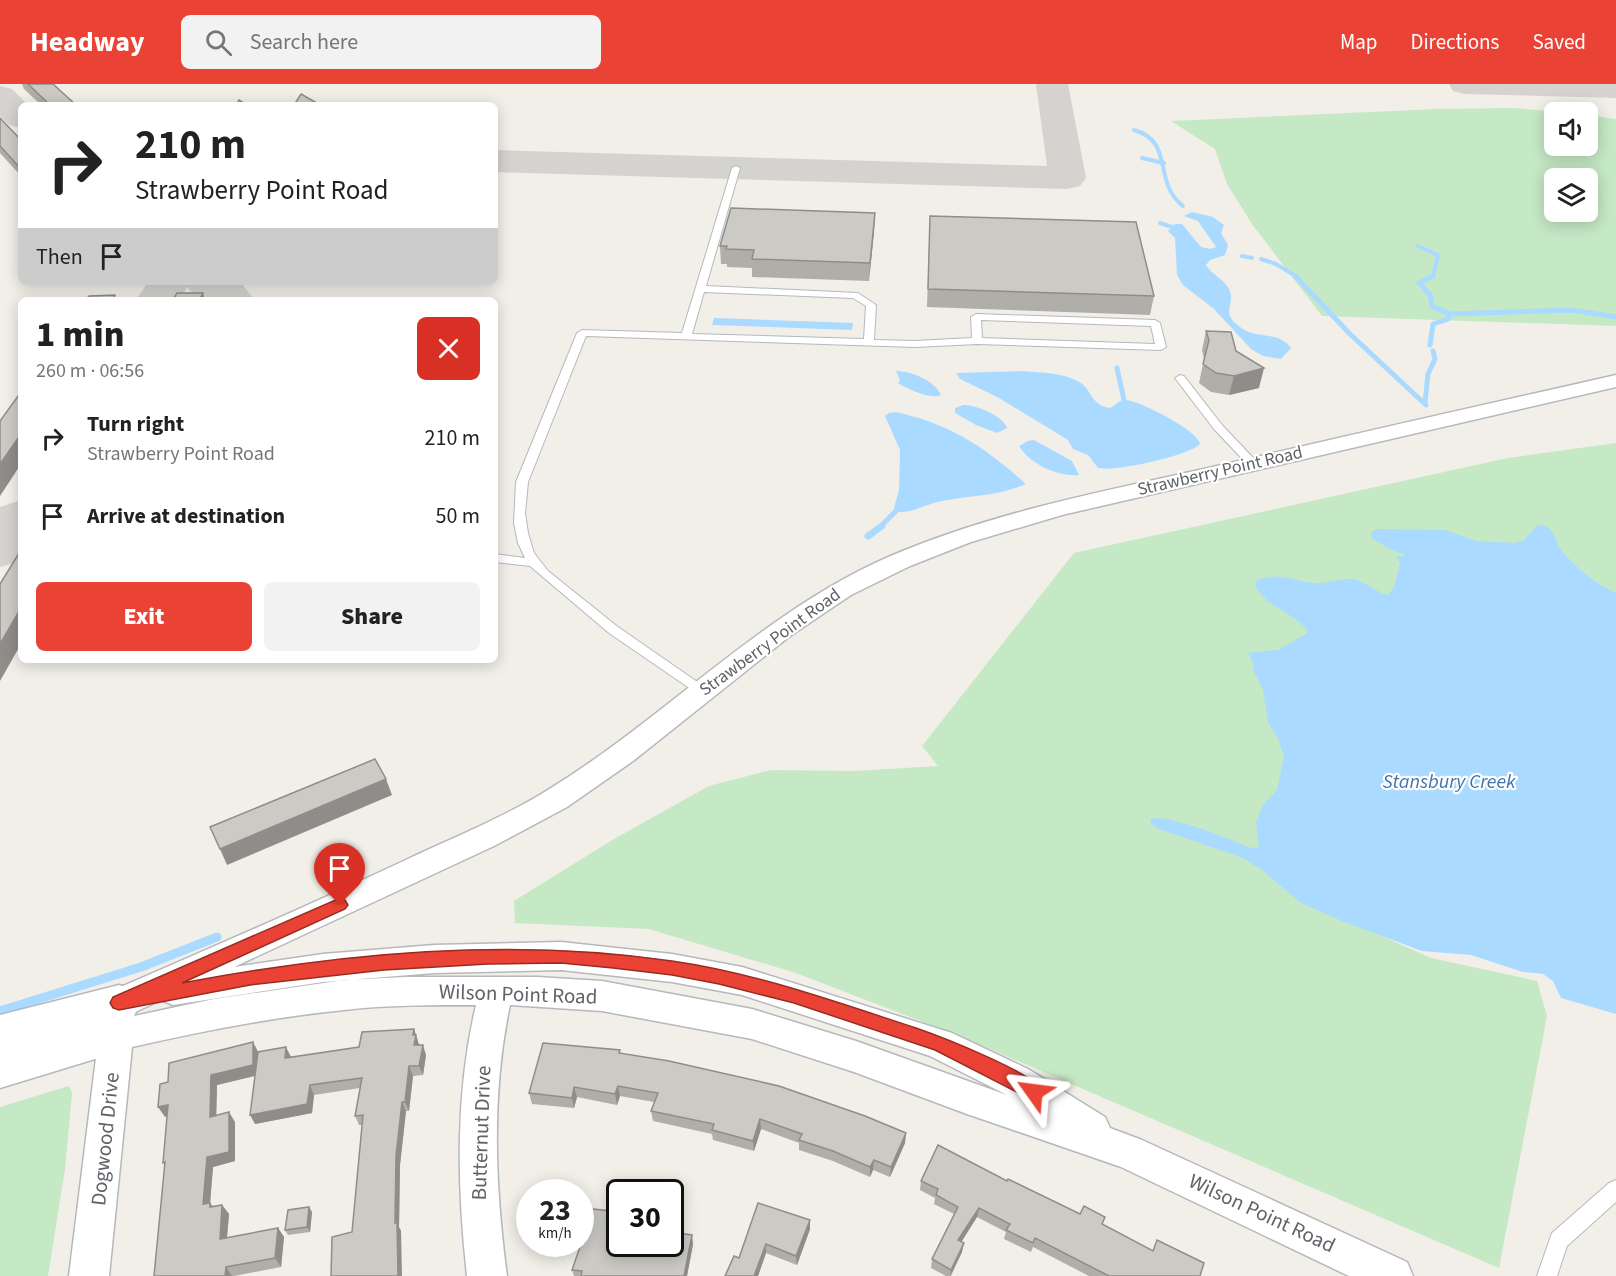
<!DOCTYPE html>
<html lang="en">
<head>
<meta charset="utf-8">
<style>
  body { margin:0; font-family:"Source Sans 3",sans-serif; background:#f2f2f2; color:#222; height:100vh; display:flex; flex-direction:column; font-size:22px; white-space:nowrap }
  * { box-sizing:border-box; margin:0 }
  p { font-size:20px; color:#767676 }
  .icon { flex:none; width:33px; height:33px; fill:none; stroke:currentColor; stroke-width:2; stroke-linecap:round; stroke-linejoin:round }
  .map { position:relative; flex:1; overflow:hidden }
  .details { position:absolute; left:18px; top:213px; width:480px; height:366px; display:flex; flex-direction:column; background:#fff; border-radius:9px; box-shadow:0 3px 15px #0003 }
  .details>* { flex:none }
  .top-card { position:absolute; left:18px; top:18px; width:480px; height:183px; border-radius:9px; box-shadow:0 3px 15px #0003; background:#fff; color:#222; overflow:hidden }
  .controls { position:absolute; left:1544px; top:18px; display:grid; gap:12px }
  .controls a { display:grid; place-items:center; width:54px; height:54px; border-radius:9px; background:#fff; box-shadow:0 3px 15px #0003; font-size:30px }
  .speed { position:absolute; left:516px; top:1095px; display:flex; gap:12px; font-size:30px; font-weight:700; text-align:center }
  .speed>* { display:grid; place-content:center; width:78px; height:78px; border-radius:50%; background:#fff; box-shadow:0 3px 15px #0003; line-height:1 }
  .speed small { font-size:15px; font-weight:400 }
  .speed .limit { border:3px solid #111; border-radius:9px; background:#fff; color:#111 }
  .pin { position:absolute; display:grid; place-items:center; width:51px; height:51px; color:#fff; margin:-62px -26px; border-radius:50% 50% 50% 0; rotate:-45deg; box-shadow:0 0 6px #0007 }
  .pin .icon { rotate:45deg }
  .me { position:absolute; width:66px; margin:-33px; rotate:301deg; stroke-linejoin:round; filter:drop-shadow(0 0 4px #0008) }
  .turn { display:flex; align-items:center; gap:21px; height:126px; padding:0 18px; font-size:27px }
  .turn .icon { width:78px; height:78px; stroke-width:2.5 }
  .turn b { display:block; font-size:42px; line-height:51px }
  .then { display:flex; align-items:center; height:57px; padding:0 18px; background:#0003; gap:12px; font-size:22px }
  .round { display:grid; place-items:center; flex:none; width:63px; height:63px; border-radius:9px; background:#f2f2f2 }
  .summary { display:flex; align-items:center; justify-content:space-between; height:102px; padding:0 18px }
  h1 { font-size:36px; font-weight:800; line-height:45px }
  .action { display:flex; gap:12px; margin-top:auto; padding:12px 18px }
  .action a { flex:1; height:69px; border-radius:9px; background:#ea4335; color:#fff; font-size:24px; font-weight:800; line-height:69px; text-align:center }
  .action a+a { background:#f2f2f2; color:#222 }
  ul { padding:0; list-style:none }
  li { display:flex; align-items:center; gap:18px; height:78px; padding:0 18px }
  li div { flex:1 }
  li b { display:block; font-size:22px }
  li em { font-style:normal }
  header { display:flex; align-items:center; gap:36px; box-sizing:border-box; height:84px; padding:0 30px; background:#ea4335; color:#fff }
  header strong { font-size:28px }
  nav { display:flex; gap:33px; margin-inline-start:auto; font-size:21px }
  .search { width:420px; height:54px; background:#f2f2f2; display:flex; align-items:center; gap:15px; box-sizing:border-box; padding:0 21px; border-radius:9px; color:#767676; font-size:22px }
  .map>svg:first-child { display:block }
  .green { fill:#c5e8c5; fill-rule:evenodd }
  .water { fill:#aadaff }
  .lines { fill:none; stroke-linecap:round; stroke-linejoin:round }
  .stream-far3 { stroke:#aadaff; stroke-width:4 }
  .stream-far2 { stroke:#aadaff; stroke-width:5 }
  .stream-far1 { stroke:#aadaff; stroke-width:7 }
  .stream { stroke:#aadaff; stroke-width:9 }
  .taxiway { fill:#d4d3d0; fill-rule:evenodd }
  .service-casing { stroke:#b5b8bc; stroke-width:2 }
  .minor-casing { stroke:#b5b8bc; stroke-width:3 }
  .tertiary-casing { stroke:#b5b8bc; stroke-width:3 }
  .service { fill:#fff; fill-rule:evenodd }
  .minor { fill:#fff; fill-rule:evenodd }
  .tertiary { fill:#fff; fill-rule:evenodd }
  .wall { fill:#afaea9 }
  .shaded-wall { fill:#8f8d8a }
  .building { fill:#cccac5; stroke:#8f8d8a; stroke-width:1.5 }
  .route { fill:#ea4335; stroke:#982c22; stroke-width:1.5 }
  .labels { text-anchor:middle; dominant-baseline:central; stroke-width:4.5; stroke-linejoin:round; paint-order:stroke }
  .street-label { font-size:18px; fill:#5f6368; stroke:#fff }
  .water-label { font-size:20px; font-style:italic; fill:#4174aa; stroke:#fff }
  .near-street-label { font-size:21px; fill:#5f6368; stroke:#fff }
</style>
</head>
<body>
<header>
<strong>Headway</strong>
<div class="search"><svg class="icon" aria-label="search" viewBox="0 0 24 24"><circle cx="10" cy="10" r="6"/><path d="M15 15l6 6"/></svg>Search here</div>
<nav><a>Map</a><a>Directions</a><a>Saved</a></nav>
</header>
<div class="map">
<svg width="1616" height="1192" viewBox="0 0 1616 1192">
  <rect width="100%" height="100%" fill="#f1efe8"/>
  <!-- green -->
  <g class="green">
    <path d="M1513,24L1560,28H1554V62H1587V31L1616,35V242L1322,232L1252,140L1227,100L1215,65L1171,37L1436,25ZM1554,94H1587V128H1554Z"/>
    <polygon points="1616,359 1616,546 1344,835 1431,874 1537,897 1547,932 1499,1184 962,953 796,889 649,845 515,839 514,817 614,755 709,702 771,686 854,687 938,682 922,662 1074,469 1508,374"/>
    <polygon points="69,1002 72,1009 65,1085 48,1192 0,1192 0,1023"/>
  </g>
  <!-- water -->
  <g class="water">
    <path d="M1192,128L1213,133L1224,141L1221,149L1228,161L1225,171L1210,176L1206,181C1212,191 1223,194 1229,205C1237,222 1217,228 1243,245C1258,255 1279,247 1291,264L1281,275L1263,272L1251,265L1214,225L1183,201L1177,191L1175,154L1168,147L1175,140H1182L1201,163L1210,165L1216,163L1198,137L1184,132Z"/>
    <polygon points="714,234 853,239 852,246 712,241"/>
    <path d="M896,287C911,287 934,296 941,311C930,316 908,305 898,299L900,296Z"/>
    <path d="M1023,287C1042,289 1062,288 1079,298C1093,306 1090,321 1110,324C1117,321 1118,316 1126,316C1140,317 1199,347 1200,360C1188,372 1115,388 1098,384L1088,371L1073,365L1068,356L999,314L960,295L956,289Z"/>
    <path d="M963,321C976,321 1002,331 1007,344L997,349L976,341L955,329V324Z"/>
    <path d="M896,328C950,340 985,363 1026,400C997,413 967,411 937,418C924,421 909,431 896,427L894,424L899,406L900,366L885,332L889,329Z"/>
    <path d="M1034,356L1072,377L1079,391C1058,393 1030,380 1019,362L1028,357Z"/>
    <path d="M1543,441C1557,447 1554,457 1562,467C1576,484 1596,500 1616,509V930L1561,914L1553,897L1543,890L1523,888L1471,871L1422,867L1342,837L1301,819L1262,786L1243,774L1159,745L1151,740L1150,735C1168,730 1231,755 1250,764L1259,763L1256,739L1263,721L1277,706L1284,672L1278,655L1268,638L1263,606L1254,588L1253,579L1248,569L1278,566L1306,550L1308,547C1294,528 1265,523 1255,501L1257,496C1285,486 1298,501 1322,499C1334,498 1346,492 1359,497C1369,500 1377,509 1388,511L1394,503L1400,480L1396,472L1404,473V470C1393,468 1382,460 1372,454L1371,449L1377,445L1445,446L1476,457L1514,459L1524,456L1537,442Z"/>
  </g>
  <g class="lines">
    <!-- stream-far3 -->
    <g class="stream-far3">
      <path d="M1134,46C1175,57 1152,98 1183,122"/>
      <polyline points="1142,74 1164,79"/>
      <polyline points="1160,139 1172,143"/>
      <polyline points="1418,162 1438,171 1433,193"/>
      <polyline points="1242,172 1252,174"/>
      <polyline points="1261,175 1276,180 1297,193"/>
    </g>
    <!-- stream-far2 -->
    <g class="stream-far2">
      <polyline points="1295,192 1351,251 1426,321"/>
      <polyline points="1433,192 1419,199 1430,211 1432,222 1450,230 1572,226 1616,233"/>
      <polyline points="1430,261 1433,240 1448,235 1450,230"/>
      <polyline points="1117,284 1124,316"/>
      <polyline points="1425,319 1428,290 1435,275 1433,267"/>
      <polyline points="880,443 896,427"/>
    </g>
    <!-- stream-far1 -->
    <polyline class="stream-far1" points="868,452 882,442"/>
    <!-- stream -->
    <polyline class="stream" points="0,927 141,883 217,853"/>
    <!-- taxiway -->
    <g class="taxiway">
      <polygon points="1036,0 1068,0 1086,94 1080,102 1067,105 495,88 495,66 1047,82"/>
      <polygon points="1449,0 1616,0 1616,14 1465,10 1453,7"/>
      <polygon points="0,2 12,5 28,21 21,21 21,44 9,41 0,32"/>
      <path d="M148,198H240L255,216C235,216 200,220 187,203L180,216H136Z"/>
      <polygon points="21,416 21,477 0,483 0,423"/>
    </g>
    <!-- service casing -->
    <g class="service-casing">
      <g id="service">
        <path d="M736,82L740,84L706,202L858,209L876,221L874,256L915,257L972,254L971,233L976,230L1155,236L1160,239L1166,263L1161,266L977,260L915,263L586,252L528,398L525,429L528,449L534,469L548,487L618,543L706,604L708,607L701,612L609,549L530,482L495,478V470L525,474L518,459L514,439L516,398L577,249L582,246L682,249L732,84ZM704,208L853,214L866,222L864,255L692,250ZM981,236L1151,242L1155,260L982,254Z"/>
        <polygon points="1180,291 1184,292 1222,341 1257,378 1257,382 1249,382 1214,345 1175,294"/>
        <polygon points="1616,1096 1616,1118 1567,1162 1557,1192 1537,1192 1552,1149 1609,1099"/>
      </g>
    </g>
    <!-- minor casing -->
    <g class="minor-casing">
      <path id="minor" d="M1616,291V303L1062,431L971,458L910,482L851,511L790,552L633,677L567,723L494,762L234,883L323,870L434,861L561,858L672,870L742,883L952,949L1028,985L1105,1033L1110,1044L1142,1056L1407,1178L1413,1192H1349L1121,1083L967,1030L854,988L752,955L602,927L510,921C491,1010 495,1102 507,1192H467C457,1102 455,1010 476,921C432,921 388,921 344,926C273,933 202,947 132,963L109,1192H69L101,934L105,925L102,919L107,909C209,865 310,821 410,774C457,752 507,732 551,704C669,631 764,526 893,471C992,429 1099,408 1204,385C1341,353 1479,322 1616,291ZM561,886L672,898L742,911L930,972L1007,1011L856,957L752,925L602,897L537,893H405L344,896L214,915L134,932L133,929L161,916L173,921L323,898L434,889Z"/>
    </g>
    <!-- tertiary casing -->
    <g class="tertiary-casing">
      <polygon id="tertiary" points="119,901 134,906 140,919 134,932 124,935 131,938 137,951 131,964 0,1004 0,931"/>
    </g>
    <!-- service -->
    <use href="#service" class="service"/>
    <!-- minor -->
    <use href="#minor" class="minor"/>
    <!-- tertiary -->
    <use href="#tertiary" class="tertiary"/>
  </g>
  <!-- wall -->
  <g class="wall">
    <polygon points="22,0 53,0 76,21 41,21 24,5"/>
    <polygon points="0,34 21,56 21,92 0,69"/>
    <polygon points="875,129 874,147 869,197 752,193 752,184 727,183 727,180 721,180 720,162"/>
    <polygon points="930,132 1154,212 1150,231 927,223"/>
    <polygon points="1206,247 1236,267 1259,304 1229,311 1211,308 1199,299 1204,275 1202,266"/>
    <polygon points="414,945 419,961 426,971 423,991 413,992 409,1027 406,1027 400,1081 399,1143 401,1147 352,1148 362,1041 359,1041 355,1032 360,1004 314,1011 312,1029 255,1040 255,992 217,1001 216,1031 235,1038 235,1077 213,1083 210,1119 213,1123 222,1121 229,1130 227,1154 278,1144 284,1153 281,1183 234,1192 154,1192 165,1081 167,1032 165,1033 253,958 258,968 291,973 359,963"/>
    <polygon points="620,966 620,969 906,1049 905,1059 890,1093 873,1086 870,1093 833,1077 799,1066 799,1059 761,1045 754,1067 713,1056 712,1050 653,1037 651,1027 654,1018 620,1012 617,1021 577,1013 574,1024 532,1020 529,1009"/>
    <polygon points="921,1097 1007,1097 1080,1130 1105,1133 1102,1141 1200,1192 1089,1192 1033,1163 1031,1168 1004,1155 1006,1148 977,1133 961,1158 962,1168 951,1192 946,1192 931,1184 932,1175 954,1130 934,1120 935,1114 920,1106"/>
    <polygon points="312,1128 310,1148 288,1151 285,1146"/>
    <polygon points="810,1136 810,1145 797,1181 766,1169 758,1192 725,1192 739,1174"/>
    <polygon points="620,1160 693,1160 687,1192 574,1192 572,1186"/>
  </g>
  <!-- shaded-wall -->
  <g class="shaded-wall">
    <polygon points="875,129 874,147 869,197 870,179"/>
    <polygon points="203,209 205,216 199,216"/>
    <polygon points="1264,284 1259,304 1229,311 1234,292"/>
    <polygon points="21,350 21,380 0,412 0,380"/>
    <polygon points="21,524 21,560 0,597 0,560"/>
    <polygon points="386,695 392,711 227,781 220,765"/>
    <polygon points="414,945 417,954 419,961 414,961"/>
    <polygon points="253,958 258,968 258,991 217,1001 216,1043 210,1033 211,991"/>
    <polygon points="423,961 426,971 423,991 419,982"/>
    <polygon points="286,963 291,973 285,974"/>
    <polygon points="409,982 413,992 409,1027 405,1018"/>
    <polygon points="310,1001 314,1011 312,1029 255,1040 250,1031"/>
    <polygon points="618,1002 620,1012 617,1021 615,1010"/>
    <polygon points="574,1003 577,1013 574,1024 572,1014"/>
    <polygon points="402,1018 406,1027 400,1081 399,1143 401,1147 402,1192 398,1192 395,1139 396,1072"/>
    <polygon points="168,1021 174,1031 165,1033 158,1023"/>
    <polygon points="229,1028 235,1038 235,1077 213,1083 210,1120 210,1119 217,1128 203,1120 207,1073"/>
    <polygon points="760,1035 761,1045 754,1067 753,1057"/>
    <polygon points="906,1049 905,1059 890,1093 891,1083"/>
    <polygon points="874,1076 873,1086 870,1093 870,1083"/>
    <polygon points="222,1121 229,1130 226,1164 220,1155"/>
    <polygon points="309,1123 312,1128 310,1148 307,1143"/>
    <polygon points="979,1124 977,1133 957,1165 958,1156"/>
    <polygon points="810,1136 810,1145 797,1181 796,1172"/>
    <polygon points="278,1144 284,1153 281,1183 275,1174"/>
    <polygon points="692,1151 693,1160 687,1192 684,1192"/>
    <polygon points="964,1159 962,1168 950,1192 951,1186"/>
    <polygon points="766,1160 766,1169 758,1192 754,1192"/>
    <polygon points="226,1183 232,1192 225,1192"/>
  </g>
  <!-- building -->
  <g class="building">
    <polygon points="28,0 53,0 76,21 50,21"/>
    <polygon points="301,10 315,18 313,21 294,21"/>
    <polygon points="239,16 247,21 236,21"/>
    <polygon points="0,34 21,56 21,85 0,62"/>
    <polygon points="731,124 875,129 870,179 752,175 754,166 726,165 727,162 720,162"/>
    <polygon points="930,132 1136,138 1154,212 928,205"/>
    <polygon points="177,209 203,209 199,216 173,216"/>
    <polygon points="115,211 113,216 86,216 89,212"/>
    <polygon points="1206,247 1231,248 1236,267 1264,284 1234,292 1216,289 1203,280 1209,256"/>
    <polygon points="21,308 21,350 0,380 0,337"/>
    <polygon points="21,466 21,524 0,560 0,500"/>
    <polygon points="375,675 386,695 220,765 210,743"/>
    <polygon points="414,945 413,951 416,951 414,961 423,961 419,982 409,982 405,1018 402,1018 396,1072 395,1139 397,1138 398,1192 331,1192 332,1153 352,1148 363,1031 355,1032 362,994 310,1001 307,1020 250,1031 258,968 286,963 285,974 359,963 362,948"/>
    <polygon points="253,958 253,981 211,991 210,1033 229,1028 229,1068 207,1073 203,1120 210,1119 210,1123 222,1121 220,1155 278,1144 275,1174 226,1183 225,1192 154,1192 165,1078 163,1079 168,1021 158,1023 160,1000 168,998 169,979"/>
    <polygon points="543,959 620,966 619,969 669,977 779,1002 865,1032 906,1049 891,1083 874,1076 870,1083 833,1067 799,1056 802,1050 760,1035 753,1057 712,1046 714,1040 651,1027 658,1009 618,1002 615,1010 574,1003 572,1014 529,1009"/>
    <polygon points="938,1061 1007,1097 1008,1095 1080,1130 1084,1122 1105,1133 1102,1140 1153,1167 1157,1156 1204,1179 1200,1192 1109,1192 1035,1154 1033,1159 1006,1146 1010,1140 979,1124 958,1156 964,1159 951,1186 932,1175 958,1123 936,1111 938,1105 921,1097"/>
    <polygon points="758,1119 810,1136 796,1172 766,1160 754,1192 725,1192 734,1172 739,1174"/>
    <polygon points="309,1123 307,1143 285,1146 288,1126"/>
    <polygon points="593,1125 620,1128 620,1160 670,1160 670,1148 692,1151 684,1192 581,1192 582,1187 572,1186"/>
  </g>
  <!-- route -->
  <path class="route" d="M340,814L345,816L348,821L345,825L182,899C342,869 510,853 672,877C756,889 836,918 916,944C939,952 1035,989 1044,1008L1041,1014L1034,1017L935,966L794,919L719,900L672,891L613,884L561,879L488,880L384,886L250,901L119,926L113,924L110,919L113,913Z"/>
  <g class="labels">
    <!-- street labels -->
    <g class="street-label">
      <text transform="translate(1220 387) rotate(-13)">Strawberry Point Road</text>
      <text transform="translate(770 558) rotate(-36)">Strawberry Point Road</text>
    </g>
    <!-- water labels -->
    <g class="water-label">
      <text x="1449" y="698">Stansbury Creek</text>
    </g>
    <!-- near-street labels -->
    <g class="near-street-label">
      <text transform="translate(518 910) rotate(2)">Wilson Point Road</text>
      <text transform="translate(481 1049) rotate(-88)">Butternut Drive</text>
      <text transform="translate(105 1055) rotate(-84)">Dogwood Drive</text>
      <text transform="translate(1262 1129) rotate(25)">Wilson Point Road</text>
    </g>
  </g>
</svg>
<div class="controls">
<a><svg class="icon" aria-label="sound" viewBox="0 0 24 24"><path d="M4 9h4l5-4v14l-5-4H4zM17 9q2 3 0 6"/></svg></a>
<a><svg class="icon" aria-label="layers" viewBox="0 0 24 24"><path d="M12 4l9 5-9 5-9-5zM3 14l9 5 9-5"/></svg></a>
</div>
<div class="speed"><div>23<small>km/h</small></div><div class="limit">30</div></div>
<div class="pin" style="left:340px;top:821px;background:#d93025"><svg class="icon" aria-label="arrive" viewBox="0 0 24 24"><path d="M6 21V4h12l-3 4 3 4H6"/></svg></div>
<svg class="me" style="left:1034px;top:1008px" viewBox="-20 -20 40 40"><path d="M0-17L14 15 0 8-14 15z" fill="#ea4335" stroke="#fff" stroke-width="4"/></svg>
<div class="top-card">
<div class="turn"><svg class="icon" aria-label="right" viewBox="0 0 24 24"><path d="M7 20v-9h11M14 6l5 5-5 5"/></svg><div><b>210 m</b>Strawberry Point Road</div></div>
<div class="then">Then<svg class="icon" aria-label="arrive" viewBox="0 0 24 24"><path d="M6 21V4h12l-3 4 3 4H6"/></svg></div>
</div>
<section class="details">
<div class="summary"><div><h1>1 min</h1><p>260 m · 06:56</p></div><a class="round" style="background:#d93025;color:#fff"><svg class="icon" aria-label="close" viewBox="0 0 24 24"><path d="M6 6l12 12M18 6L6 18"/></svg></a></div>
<ul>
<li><svg class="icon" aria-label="right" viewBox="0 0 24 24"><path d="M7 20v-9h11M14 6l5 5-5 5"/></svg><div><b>Turn right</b><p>Strawberry Point Road</p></div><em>210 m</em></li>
<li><svg class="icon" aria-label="arrive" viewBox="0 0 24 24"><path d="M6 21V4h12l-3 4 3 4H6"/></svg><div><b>Arrive at destination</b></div><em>50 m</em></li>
</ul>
<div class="action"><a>Exit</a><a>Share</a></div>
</section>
</div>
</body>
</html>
